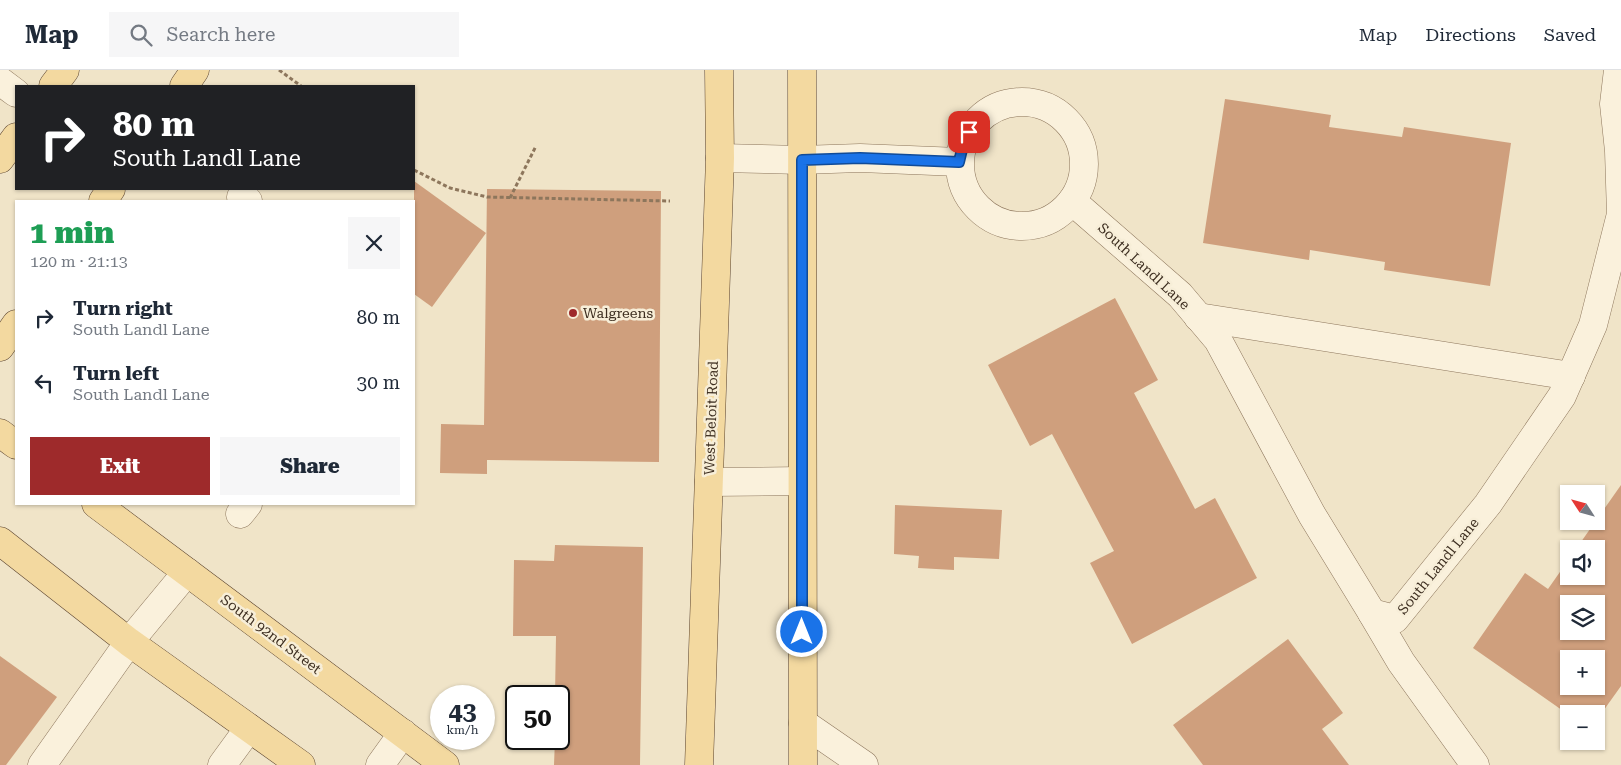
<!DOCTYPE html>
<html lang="en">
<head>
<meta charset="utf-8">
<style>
  body { margin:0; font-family:"Roboto Serif",serif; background:#f6f6f7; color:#1f2937; height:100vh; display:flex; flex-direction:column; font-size:19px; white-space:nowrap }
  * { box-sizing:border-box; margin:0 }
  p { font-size:16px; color:#747a83 }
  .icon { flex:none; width:28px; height:28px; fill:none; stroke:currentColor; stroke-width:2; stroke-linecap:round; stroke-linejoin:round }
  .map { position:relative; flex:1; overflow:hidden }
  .side { position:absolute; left:15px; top:130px; width:400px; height:305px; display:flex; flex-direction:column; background:#fff; border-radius:0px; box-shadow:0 1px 4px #0004 }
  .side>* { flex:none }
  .top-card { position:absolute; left:15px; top:15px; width:400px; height:105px; border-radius:0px; box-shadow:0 1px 4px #0004; background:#202124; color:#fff; overflow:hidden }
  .needle { width:32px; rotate:306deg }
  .buttons { position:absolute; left:1560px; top:415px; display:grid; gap:10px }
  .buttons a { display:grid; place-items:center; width:45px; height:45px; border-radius:0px; background:#fff; box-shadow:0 1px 4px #0004; font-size:25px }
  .speed { position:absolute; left:430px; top:615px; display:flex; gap:10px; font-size:25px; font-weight:700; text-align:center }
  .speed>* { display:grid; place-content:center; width:65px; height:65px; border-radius:50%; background:#fff; box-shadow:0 1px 4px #0004; line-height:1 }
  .speed small { font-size:12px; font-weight:400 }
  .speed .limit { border:2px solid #111; border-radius:8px; background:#fff; color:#111 }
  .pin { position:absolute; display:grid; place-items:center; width:42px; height:42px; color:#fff; margin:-21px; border-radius:10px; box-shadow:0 2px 8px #0006 }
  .me { position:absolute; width:55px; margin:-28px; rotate:0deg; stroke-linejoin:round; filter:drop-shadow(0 0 4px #0008) }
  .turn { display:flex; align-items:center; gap:18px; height:105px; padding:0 15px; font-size:22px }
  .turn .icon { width:65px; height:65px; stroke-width:2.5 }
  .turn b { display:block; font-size:35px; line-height:42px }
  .round { display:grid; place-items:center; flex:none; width:52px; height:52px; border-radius:0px; background:#f6f6f7 }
  .overview { display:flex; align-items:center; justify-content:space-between; height:85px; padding:0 15px }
  h1 { font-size:30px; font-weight:800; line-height:38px; color:#1e9e55 }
  .button { display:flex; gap:10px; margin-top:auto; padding:10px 15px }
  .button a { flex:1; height:58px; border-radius:0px; background:#9e2a2b; color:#fff; font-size:20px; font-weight:800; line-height:58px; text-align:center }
  .button a+a { background:#f6f6f7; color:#1f2937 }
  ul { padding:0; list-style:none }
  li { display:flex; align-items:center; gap:15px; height:65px; padding:0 15px }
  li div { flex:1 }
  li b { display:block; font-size:19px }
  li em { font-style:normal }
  header { display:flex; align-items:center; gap:30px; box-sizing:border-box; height:70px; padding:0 25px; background:#fff; border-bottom:1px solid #e0e1e3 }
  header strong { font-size:24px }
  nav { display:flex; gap:28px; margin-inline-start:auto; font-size:18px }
  .search { width:350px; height:45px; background:#f6f6f7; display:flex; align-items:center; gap:12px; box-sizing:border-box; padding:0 18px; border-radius:0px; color:#747a83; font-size:19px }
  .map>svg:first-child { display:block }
  .building { fill:#cf9f7d; fill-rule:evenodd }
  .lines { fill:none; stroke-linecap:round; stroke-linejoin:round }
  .minor-casing { stroke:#8d765c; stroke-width:29 }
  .major-casing { stroke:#5b4430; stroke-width:29 }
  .path { stroke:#8d765c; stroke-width:3; stroke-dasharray:4 2.5; stroke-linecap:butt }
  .minor { stroke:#faf1dc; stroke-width:28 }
  .major { stroke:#f3d9a0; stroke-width:28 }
  .route-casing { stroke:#114b97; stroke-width:12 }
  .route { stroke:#1a73e8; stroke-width:9 }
  .poi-dot { fill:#9e2a2b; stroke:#f7eed8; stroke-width:2 }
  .labels { text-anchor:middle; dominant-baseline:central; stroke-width:5; stroke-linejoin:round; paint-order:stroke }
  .street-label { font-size:14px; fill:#3d2e20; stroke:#f7eed8 }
  .poi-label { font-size:14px; fill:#3d2e20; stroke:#f7eed8; text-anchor:start }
</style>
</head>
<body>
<header>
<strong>Map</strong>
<div class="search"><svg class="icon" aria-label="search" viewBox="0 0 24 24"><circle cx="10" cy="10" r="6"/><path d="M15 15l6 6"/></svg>Search here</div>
<nav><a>Map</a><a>Directions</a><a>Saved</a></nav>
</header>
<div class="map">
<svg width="1621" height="695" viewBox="0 0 1621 695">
  <rect width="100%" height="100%" fill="#f0e4c8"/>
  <!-- building -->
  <g class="building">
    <polygon points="1225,29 1331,45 1329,57 1402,67 1404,57 1511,73 1490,216 1384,200 1385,192 1310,180 1309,190 1203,173"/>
    <polygon points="414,111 486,163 432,237 414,224"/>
    <polygon points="487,119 661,121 659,392 487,390 487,404 440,403 441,354 484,355"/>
    <polygon points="1115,228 1158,310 1134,323 1195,439 1215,428 1257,508 1132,574 1090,493 1114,481 1052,364 1030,376 988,295"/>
    <path d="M1621,415V616L1596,651V644L1569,645L1473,578L1525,503L1548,519L1569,489V506H1596V479H1576ZM1569,534H1596V561H1569ZM1569,589H1596V616H1569Z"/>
    <polygon points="895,435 1002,440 999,489 954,487 954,500 918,498 919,486 894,484"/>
    <polygon points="555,475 643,477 640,695 554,695 555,669 559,669 559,626 555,626 556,566 513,566 514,490 554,491"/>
    <polygon points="1288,569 1343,643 1322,659 1349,695 1203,695 1173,655"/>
    <polygon points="0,586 57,627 6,695 0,695"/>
  </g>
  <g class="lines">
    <!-- minor casing -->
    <g class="minor-casing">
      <g id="minor">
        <polyline points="0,11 16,23"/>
        <circle cx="1022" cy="94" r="62"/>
        <polyline points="720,88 801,90 860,88 959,92"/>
        <polyline points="241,127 248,131"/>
        <polyline points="1072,131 1180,225 1218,270 1312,445 1372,543 1395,549 1488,434 1562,326 1593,255 1621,144 1619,81 1614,34 1618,0"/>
        <polyline points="1198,247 1571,306"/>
        <polyline points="709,412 802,411"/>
        <polyline points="240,444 248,434"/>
        <polyline points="1372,543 1401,592 1475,695"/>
        <polyline points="803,653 864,695"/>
        <polyline points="42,695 129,572 187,502"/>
        <polyline points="222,695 249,658"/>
        <polyline points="380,695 403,663"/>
      </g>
    </g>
    <!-- major casing -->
    <g class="major-casing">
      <g id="major">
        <polyline points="802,0 803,695"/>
        <polyline points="53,16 65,0"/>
        <polyline points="184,16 195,0"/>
        <polyline points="0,89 16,67"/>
        <polyline points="103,131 111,119"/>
        <polyline points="0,277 16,254"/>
        <polyline points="0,363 16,375"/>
        <polyline points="96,434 445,695"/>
        <polyline points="0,471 129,572 301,695"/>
        <polyline points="699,695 720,88 719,0"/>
      </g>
    </g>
    <!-- path -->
    <g class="path">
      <polyline points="279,0 301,16"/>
      <polyline points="414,100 450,118 487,127 670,131"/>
      <polyline points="510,128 536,76"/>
    </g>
    <!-- minor -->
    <use href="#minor" class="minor"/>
    <!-- major -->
    <use href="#major" class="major"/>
  </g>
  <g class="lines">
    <!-- route casing -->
    <g class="route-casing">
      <polyline id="route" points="802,562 802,90 860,88 959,92 964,71 969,62"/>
    </g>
    <!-- route -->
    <use href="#route" class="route"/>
  </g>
  <!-- markers -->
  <circle class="poi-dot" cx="573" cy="243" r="5"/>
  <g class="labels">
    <!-- street labels -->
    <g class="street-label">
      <text transform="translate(1144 196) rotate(43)">South Landl Lane</text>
      <text transform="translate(711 348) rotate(-88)">West Beloit Road</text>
      <text transform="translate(1438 496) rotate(-51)">South Landl Lane</text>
      <text transform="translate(271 564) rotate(37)">South 92nd Street</text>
    </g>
    <!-- poi labels -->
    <g class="poi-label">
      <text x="583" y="243">Walgreens</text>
    </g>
  </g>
</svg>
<div class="buttons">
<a><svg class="needle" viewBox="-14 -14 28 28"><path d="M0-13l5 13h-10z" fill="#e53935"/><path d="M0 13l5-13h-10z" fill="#747a83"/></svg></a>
<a><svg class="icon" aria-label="sound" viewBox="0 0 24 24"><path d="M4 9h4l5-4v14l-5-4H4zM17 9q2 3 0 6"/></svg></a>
<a><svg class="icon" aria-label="layers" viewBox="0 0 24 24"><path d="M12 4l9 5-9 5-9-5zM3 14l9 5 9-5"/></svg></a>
<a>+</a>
<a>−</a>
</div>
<div class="speed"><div>43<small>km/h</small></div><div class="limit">50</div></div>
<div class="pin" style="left:969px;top:62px;background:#d93025"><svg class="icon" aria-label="arrive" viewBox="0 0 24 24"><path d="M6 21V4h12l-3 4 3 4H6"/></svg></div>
<svg class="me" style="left:802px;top:562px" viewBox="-20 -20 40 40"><circle r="17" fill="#1a73e8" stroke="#fff" stroke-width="3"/><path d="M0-11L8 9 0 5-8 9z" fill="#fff"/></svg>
<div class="top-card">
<div class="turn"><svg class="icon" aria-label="right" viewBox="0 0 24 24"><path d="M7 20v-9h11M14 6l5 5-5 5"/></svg><div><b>80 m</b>South Landl Lane</div></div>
</div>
<section class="side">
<div class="overview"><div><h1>1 min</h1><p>120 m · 21:13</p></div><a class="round"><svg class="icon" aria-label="close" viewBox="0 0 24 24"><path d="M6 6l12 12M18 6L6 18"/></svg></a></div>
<ul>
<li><svg class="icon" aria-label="right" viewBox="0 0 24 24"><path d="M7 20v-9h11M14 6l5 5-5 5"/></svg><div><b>Turn right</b><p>South Landl Lane</p></div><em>80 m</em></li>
<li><svg class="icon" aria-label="left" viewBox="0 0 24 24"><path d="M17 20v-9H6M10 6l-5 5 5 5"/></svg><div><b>Turn left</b><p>South Landl Lane</p></div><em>30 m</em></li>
</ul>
<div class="button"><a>Exit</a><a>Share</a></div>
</section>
</div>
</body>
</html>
